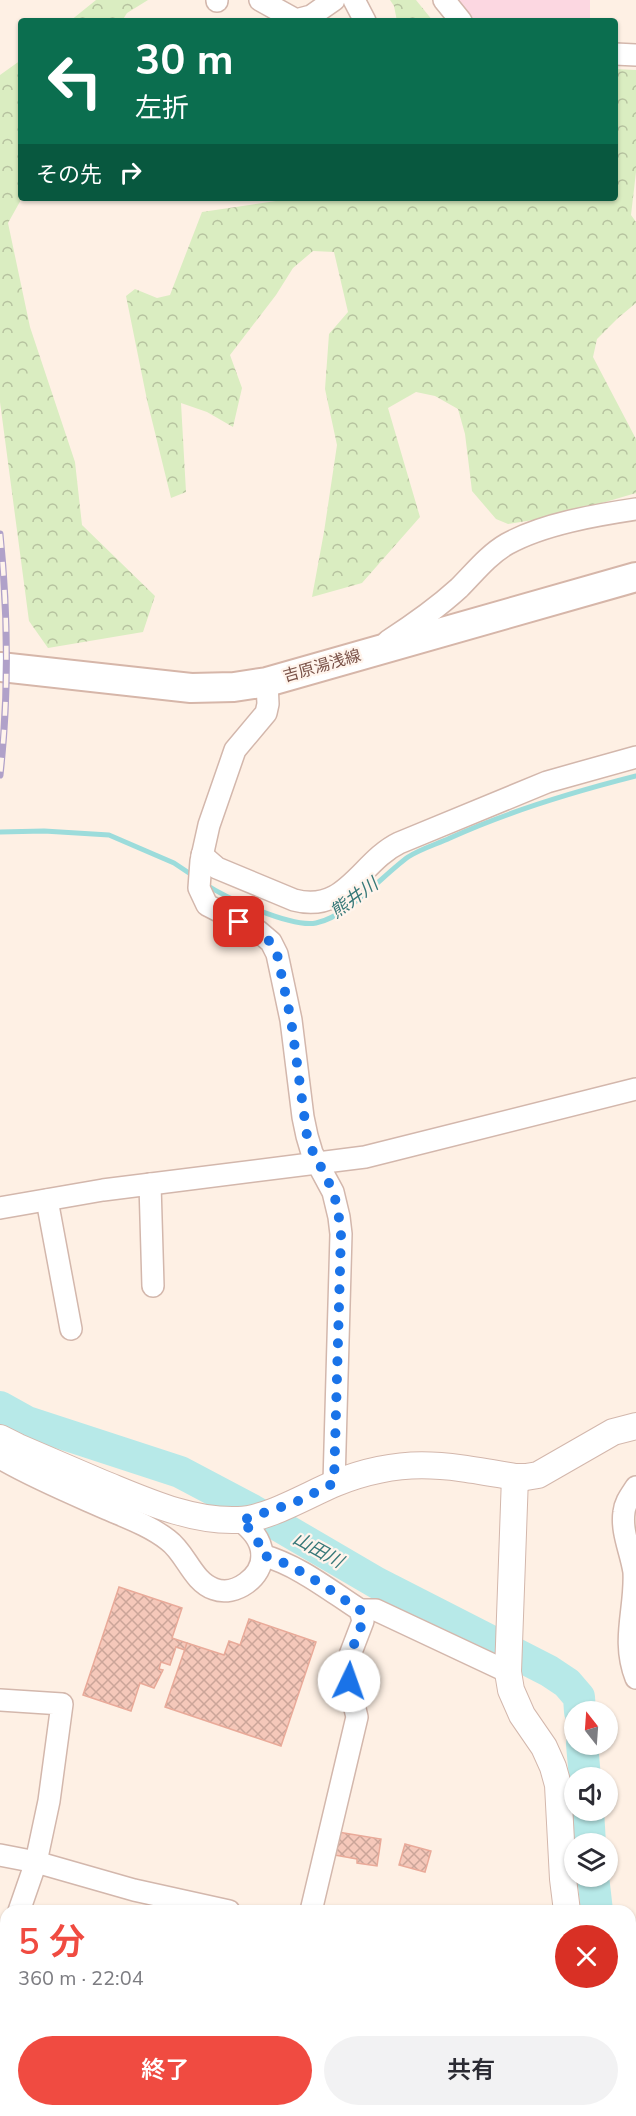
<!DOCTYPE html>
<html lang="ja">
<head>
<meta charset="utf-8">
<style>
  body { margin:0; font-family:"Nunito Sans","Noto Sans JP",sans-serif; background:#f2f2f3; color:#2b2b33; height:100vh; display:flex; flex-direction:column; font-size:22px; white-space:nowrap }
  * { box-sizing:border-box; margin:0 }
  p { font-size:20px; color:#7c7c81 }
  .icon { flex:none; width:33px; height:33px; fill:none; stroke:currentColor; stroke-width:2; stroke-linecap:round; stroke-linejoin:round }
  .map { position:relative; flex:1; overflow:hidden }
  .sheet { position:absolute; left:0px; top:1905px; width:636px; height:212px; display:flex; flex-direction:column; background:#fff; border-radius:18px 18px 0 0; box-shadow:0 2px 4px #0004 }
  .sheet>* { flex:none }
  .banner { position:absolute; left:18px; top:18px; width:600px; height:183px; border-radius:6px; box-shadow:0 2px 4px #0004; background:#0b6e4f; color:#fff; overflow:hidden }
  .needle { width:39px; rotate:343deg }
  .tools { position:absolute; left:564px; top:1701px; display:grid; gap:12px }
  .tools a { display:grid; place-items:center; width:54px; height:54px; border-radius:50%; background:#fff; box-shadow:0 2px 4px #0004; font-size:30px }
  .pin { position:absolute; display:grid; place-items:center; width:51px; height:51px; color:#fff; margin:-26px; border-radius:12px; box-shadow:0 3px 9px #0006 }
  .me { position:absolute; width:66px; margin:-33px; rotate:3deg; stroke-linejoin:round; filter:drop-shadow(0 0 4px #0008) }
  .turn { display:flex; align-items:center; gap:21px; height:126px; padding:0 18px; font-size:27px }
  .turn .icon { width:78px; height:78px; stroke-width:2.5 }
  .turn b { display:block; font-size:42px; line-height:51px }
  .then { display:flex; align-items:center; height:57px; padding:0 18px; background:#0003; gap:12px; font-size:22px }
  .round { display:grid; place-items:center; flex:none; width:63px; height:63px; border-radius:32px; background:#f2f2f3 }
  .headline { display:flex; align-items:center; justify-content:space-between; height:102px; padding:0 18px }
  h1 { font-size:36px; font-weight:600; line-height:45px; color:#f04b41 }
  .action { display:flex; gap:12px; margin-top:auto; padding:12px 18px }
  .action a { flex:1; height:69px; border-radius:36px; background:#f04b41; color:#fff; font-size:24px; font-weight:600; line-height:69px; text-align:center }
  .action a+a { background:#f2f2f3; color:#2b2b33 }
  .map>svg:first-child { display:block }
  .medical { fill:#fcd7e1 }
  .forest { fill:url(#forest-crowns) }
  .lines { fill:none; stroke-linecap:round; stroke-linejoin:round }
  .stream { stroke:#9cdcdb; stroke-width:5 }
  .river { stroke:#b7e9e8; stroke-width:32 }
  .building { fill:url(#building-cross-hatch); stroke:#e9aa99; stroke-width:1.5 }
  .minor-casing { stroke:#d3b7ac; stroke-width:24 }
  .tertiary-casing { stroke:#d3b7ac; stroke-width:28 }
  .secondary-casing { stroke:#d6b6a9; stroke-width:32 }
  .minor { stroke:#fff; stroke-width:21 }
  .tertiary { stroke:#fff; stroke-width:26 }
  .secondary { stroke:#fff; stroke-width:28 }
  .rail-casing { stroke:#b0a1c9; stroke-width:7 }
  .rail { stroke:#fff4ec; stroke-width:4.5; stroke-dasharray:14; stroke-linecap:butt }
  .route { stroke:#1a73e8; stroke-width:10; stroke-dasharray:0 18 }
  .labels { text-anchor:middle; dominant-baseline:central; stroke-width:4.5; stroke-linejoin:round; paint-order:stroke }
  .street-label { font-size:16px; fill:#795147; stroke:#fff4ec }
  .water-label { font-size:18px; font-style:italic; fill:#377878; stroke:#fff4ec }
</style>
</head>
<body>
<div class="map">
<svg width="636" height="2116" viewBox="0 0 636 2116">
  <defs>
    <pattern id="forest-crowns" width="20" height="18" patternUnits="userSpaceOnUse" patternTransform="scale(1.5)"><rect width="20" height="18" fill="#daedc1"/><path d="M2 6a3 3 0 1 1 6 0M12 15a3 3 0 1 1 6 0" fill="none" stroke="#b6c29f"/></pattern>
    <pattern id="building-cross-hatch" width="8" height="8" patternUnits="userSpaceOnUse" patternTransform="scale(1.5)"><rect width="8" height="8" fill="#f5c8ba"/><path d="M0 0l8 8M0 8l8-8" fill="none" stroke="#cba599"/></pattern>
  </defs>
  <rect width="100%" height="100%" fill="#fef0e4"/>
  <!-- medical -->
  <polygon class="medical" points="457,0 590,0 590,19 586,21 473,21"/>
  <!-- forest -->
  <g class="forest">
    <polygon points="96,0 148,0 127,13 122,21 70,21"/>
    <polygon points="390,0 416,0 433,21 397,21 394,6"/>
    <polygon points="21,60 22,198 8,223 30,327 75,462 82,525 155,596 143,632 48,648 29,621 0,402 0,75"/>
    <polygon points="615,69 636,70 636,172 631,215 636,222 636,303 618,318 597,339 593,357 636,439 636,493 558,516 508,524 496,519 472,491 465,434 458,409 435,396 416,392 388,408 420,517 362,583 312,597 324,532 337,445 325,389 329,334 348,312 334,252 313,251 293,268 276,295 230,355 242,388 233,427 207,412 181,403 186,492 171,498 147,400 126,296 135,289 157,298 170,295 202,212 276,201 282,198 615,198"/>
  </g>
  <g class="lines">
    <!-- stream -->
    <g class="stream">
      <polyline points="0,832 44,831 109,835 174,863 195,877"/>
      <path d="M205,884C226,898 292,928 316,923C347,917 383,875 408,857C420,849 437,844 450,838C509,811 573,792 636,776"/>
    </g>
    <!-- river -->
    <g class="river">
      <polyline points="0,1407 27,1422 180,1472 252,1510 377,1583 549,1671 567,1683 579,1697 580,1712"/>
      <polyline points="582,1744 585,1778"/>
      <polyline points="588,1810 590,1844"/>
      <polyline points="593,1876 597,1911"/>
      <polyline points="630,2025 636,2045"/>
    </g>
  </g>
  <!-- building -->
  <g class="building">
    <polygon points="119,1587 182,1608 172,1638 187,1643 185,1650 176,1647 170,1665 161,1662 159,1669 163,1670 154,1688 140,1683 131,1711 83,1695"/>
    <polygon points="249,1619 316,1642 281,1746 165,1707 187,1643 224,1655 229,1641 240,1645"/>
    <polygon points="338,1832 381,1839 377,1866 357,1863 357,1859 334,1855"/>
    <polygon points="405,1844 431,1851 425,1872 399,1865"/>
  </g>
  <g class="lines">
    <!-- minor casing -->
    <g class="minor-casing">
      <g id="minor">
        <polyline points="260,0 296,20 311,16 334,0"/>
        <polyline points="354,0 365,21"/>
        <polyline points="444,0 461,21"/>
        <polyline points="217,1 217,0"/>
        <polyline points="615,54 636,55"/>
        <path d="M388,641C413,625 437,608 459,588C474,573 488,555 507,544C543,524 596,515 636,509"/>
        <polyline points="267,682 268,704 266,713 235,750 209,825 201,861 199,888 207,905 258,931 271,942 277,954 291,1020 303,1117 307,1136 312,1153 333,1192 339,1217 341,1234 334,1483"/>
        <path d="M202,855L217,868L294,900C346,914 360,862 399,843L547,782L636,757"/>
        <polyline points="150,1184 153,1286"/>
        <polyline points="47,1200 71,1329"/>
        <polyline points="0,1208 103,1190 365,1157 636,1089"/>
        <path d="M0,1458C34,1478 71,1493 107,1509C128,1518 150,1526 168,1540C186,1553 192,1581 214,1589C235,1597 263,1577 262,1554C261,1539 251,1529 240,1520"/>
        <path d="M636,1487C631,1495 625,1502 624,1512C621,1532 631,1552 634,1572C636,1609 621,1640 636,1678"/>
        <path d="M262,1555C298,1565 329,1590 360,1610L363,1621L345,1668L357,1717L311,1911"/>
        <polyline points="360,1610 376,1610 508,1672"/>
        <polyline points="0,1700 62,1704 49,1801 36,1862 19,1911"/>
        <polyline points="0,1855 36,1862 134,1890 229,1911"/>
        <polyline points="0,1967 6,1950"/>
        <polyline points="261,2116 262,2110"/>
      </g>
    </g>
    <!-- tertiary casing -->
    <g class="tertiary-casing">
      <g id="tertiary">
        <path d="M0,1438L18,1447C46,1459 74,1471 102,1483C144,1500 191,1522 238,1520C266,1520 309,1494 336,1483C404,1456 446,1465 515,1477H526L538,1475L613,1432L636,1426"/>
        <polyline points="515,1477 508,1672 511,1690 522,1715 544,1747 553,1767 558,1785 563,1879 567,1911"/>
        <polyline points="616,2110 617,2116"/>
      </g>
    </g>
    <!-- secondary casing -->
    <g class="secondary-casing">
      <polyline id="secondary" points="0,667 191,688 234,687 267,682 636,577"/>
    </g>
    <!-- minor -->
    <use href="#minor" class="minor"/>
    <!-- tertiary -->
    <use href="#tertiary" class="tertiary"/>
    <!-- secondary -->
    <use href="#secondary" class="secondary"/>
    <!-- rail casing -->
    <g class="rail-casing">
      <path id="rail" d="M0,534C8,613 9,695 0,775"/>
    </g>
    <!-- rail -->
    <use href="#rail" class="rail"/>
  </g>
  <g class="lines">
    <!-- route -->
    <path class="route" d="M239,922L266,936L277,954L291,1020L307,1136C312,1154 322,1167 329,1183C337,1199 339,1217 341,1234L334,1483L296,1502L240,1521C253,1530 259,1540 262,1555C298,1565 329,1590 360,1610L363,1621L345,1668L349,1681"/>
  </g>
  <g class="labels">
    <!-- street labels -->
    <g class="street-label">
      <text transform="translate(322 666) rotate(-16)">吉原湯浅線</text>
    </g>
    <!-- water labels -->
    <g class="water-label">
      <text transform="translate(354 898) rotate(-36)">熊井川</text>
      <text transform="translate(318 1550) rotate(29)">山田川</text>
    </g>
  </g>
</svg>
<div class="tools">
<a><svg class="needle" viewBox="-14 -14 28 28"><path d="M0-13l5 13h-10z" fill="#e53935"/><path d="M0 13l5-13h-10z" fill="#7c7c81"/></svg></a>
<a><svg class="icon" aria-label="sound" viewBox="0 0 24 24"><path d="M4 9h4l5-4v14l-5-4H4zM17 9q2 3 0 6"/></svg></a>
<a><svg class="icon" aria-label="layers" viewBox="0 0 24 24"><path d="M12 4l9 5-9 5-9-5zM3 14l9 5 9-5"/></svg></a>
</div>
<div class="pin" style="left:239px;top:922px;background:#d93025"><svg class="icon" aria-label="arrive" viewBox="0 0 24 24"><path d="M6 21V4h12l-3 4 3 4H6"/></svg></div>
<svg class="me" style="left:349px;top:1681px" viewBox="-20 -20 40 40"><circle r="19" fill="#fff"/><path d="M0-13L10 11 0 6-10 11z" fill="#1a73e8"/></svg>
<div class="banner">
<div class="turn"><svg class="icon" aria-label="left" viewBox="0 0 24 24"><path d="M17 20v-9H6M10 6l-5 5 5 5"/></svg><div><b>30 m</b>左折</div></div>
<div class="then">その先<svg class="icon" aria-label="right" viewBox="0 0 24 24"><path d="M7 20v-9h11M14 6l5 5-5 5"/></svg></div>
</div>
<section class="sheet">
<div class="headline"><div><h1>5 分</h1><p>360 m · 22:04</p></div><a class="round" style="background:#d93025;color:#fff"><svg class="icon" aria-label="close" viewBox="0 0 24 24"><path d="M6 6l12 12M18 6L6 18"/></svg></a></div>
<div class="action"><a>終了</a><a>共有</a></div>
</section>
</div>
</body>
</html>
